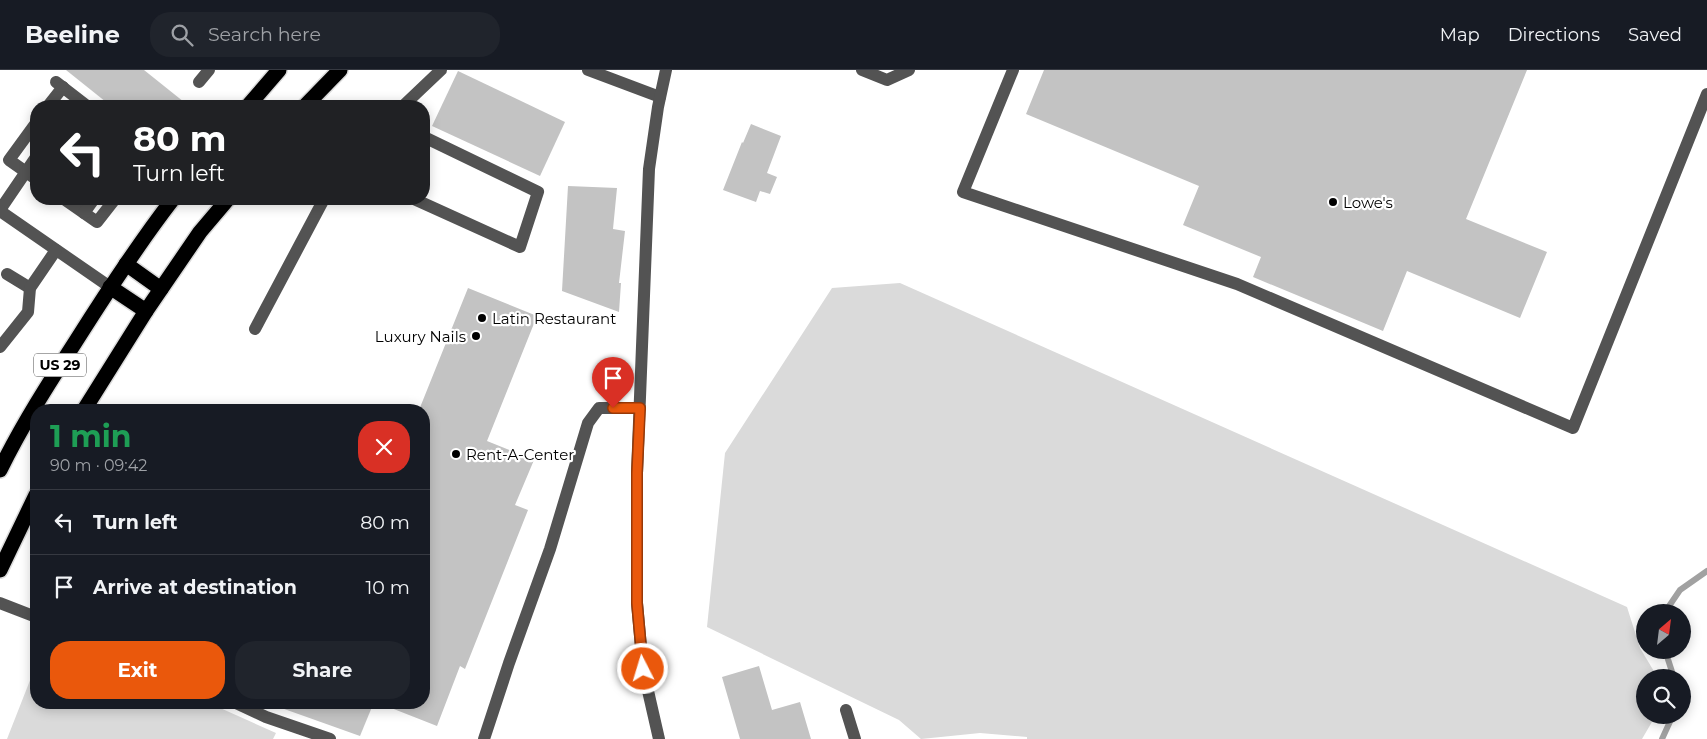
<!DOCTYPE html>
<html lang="en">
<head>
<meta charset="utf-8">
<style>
  body { margin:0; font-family:Montserrat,sans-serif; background:#20242c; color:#f1f3f6; height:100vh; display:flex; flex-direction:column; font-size:19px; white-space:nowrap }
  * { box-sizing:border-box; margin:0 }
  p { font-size:16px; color:#9ea1a6 }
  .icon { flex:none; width:28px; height:28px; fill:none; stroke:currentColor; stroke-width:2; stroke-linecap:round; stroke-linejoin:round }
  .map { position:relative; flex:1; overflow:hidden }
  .drawer { position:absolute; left:30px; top:334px; width:400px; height:305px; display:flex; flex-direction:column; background:#171b24; border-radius:20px; box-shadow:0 2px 12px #0003 }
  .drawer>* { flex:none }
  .banner { position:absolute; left:30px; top:30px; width:400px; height:105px; border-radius:20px; box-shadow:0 2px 12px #0003; background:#202124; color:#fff; overflow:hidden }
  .needle { width:32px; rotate:28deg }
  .tools { position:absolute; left:1636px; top:534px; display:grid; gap:10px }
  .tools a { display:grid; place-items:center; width:55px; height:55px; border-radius:50%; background:#171b24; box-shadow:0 2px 12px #0003; font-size:25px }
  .pin { position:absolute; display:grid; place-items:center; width:42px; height:42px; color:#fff; margin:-51px -21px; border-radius:50% 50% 50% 0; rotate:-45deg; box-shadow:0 0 5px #0007 }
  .pin .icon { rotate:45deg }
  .me { position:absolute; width:55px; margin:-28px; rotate:355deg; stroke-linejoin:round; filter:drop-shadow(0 0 4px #0008) }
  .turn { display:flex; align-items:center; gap:18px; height:105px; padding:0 20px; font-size:22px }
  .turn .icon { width:65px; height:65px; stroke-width:2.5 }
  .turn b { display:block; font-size:35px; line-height:42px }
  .round { display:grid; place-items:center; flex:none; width:52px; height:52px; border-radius:20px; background:#20242c }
  .overview { display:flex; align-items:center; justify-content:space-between; height:85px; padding:0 20px }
  h1 { font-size:30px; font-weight:700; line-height:38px; color:#1e9e55 }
  .button { display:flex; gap:10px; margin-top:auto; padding:10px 20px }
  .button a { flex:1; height:58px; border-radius:20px; background:#ea580c; color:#fff; font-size:20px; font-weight:700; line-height:58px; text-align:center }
  .button a+a { background:#20242c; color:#f1f3f6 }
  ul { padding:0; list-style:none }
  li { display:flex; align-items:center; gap:15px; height:65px; padding:0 20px; border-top:1px solid #363941 }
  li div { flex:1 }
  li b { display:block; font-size:19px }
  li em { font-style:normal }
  header { display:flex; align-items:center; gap:30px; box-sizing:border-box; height:70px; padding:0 25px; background:#171b24; border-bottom:1px solid #363941 }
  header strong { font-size:24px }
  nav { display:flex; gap:28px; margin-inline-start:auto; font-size:18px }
  .search { width:350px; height:45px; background:#20242c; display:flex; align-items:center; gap:12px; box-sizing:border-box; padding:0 18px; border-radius:20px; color:#9ea1a6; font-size:19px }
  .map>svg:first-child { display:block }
  .green { fill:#dadada }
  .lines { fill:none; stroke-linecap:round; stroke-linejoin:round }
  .stream { stroke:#a1a1a1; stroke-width:6 }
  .building { fill:#c3c3c3 }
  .highway-casing { stroke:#dbdbdb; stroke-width:18 }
  .minor { stroke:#535353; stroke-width:12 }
  .highway { stroke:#000; stroke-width:15 }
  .route-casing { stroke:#983908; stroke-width:12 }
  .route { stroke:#ea580c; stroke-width:9 }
  .poi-dot { fill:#000; stroke:#fff; stroke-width:2 }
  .labels { text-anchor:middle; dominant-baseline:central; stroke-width:4.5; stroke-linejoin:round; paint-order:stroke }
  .shield { fill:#fff; stroke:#4c4c4c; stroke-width:1 }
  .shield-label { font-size:14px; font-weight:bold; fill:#000 }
  .poi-label { font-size:15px; fill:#000; stroke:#fff; text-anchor:start }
</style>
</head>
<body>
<header>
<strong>Beeline</strong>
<div class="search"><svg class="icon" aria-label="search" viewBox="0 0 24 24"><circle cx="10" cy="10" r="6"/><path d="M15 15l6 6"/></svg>Search here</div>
<nav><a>Map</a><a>Directions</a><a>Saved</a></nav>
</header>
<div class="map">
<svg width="1707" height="669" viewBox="0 0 1707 669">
  <rect width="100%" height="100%" fill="#fff"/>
  <!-- green -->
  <g class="green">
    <polygon points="900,213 1627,537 1640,578 1655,603 1655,607 1645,608 1645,645 1656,645 1642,669 1027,669 1027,667 980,663 921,669 899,650 707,557 725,383 832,218"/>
    <polygon points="36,595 36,632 209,633 276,663 273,669 7,669"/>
  </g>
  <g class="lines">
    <!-- stream -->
    <g class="stream">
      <polyline points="1665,542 1680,520 1707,501"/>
      <polyline points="1665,580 1674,608"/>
      <polyline points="1662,669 1673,645"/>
    </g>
  </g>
  <!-- building -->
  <g class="building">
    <polygon points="66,0 144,0 189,36 111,36"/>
    <polygon points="1044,0 1527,0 1466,149 1547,182 1520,248 1407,201 1383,261 1253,207 1261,187 1183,155 1199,116 1026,44"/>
    <polygon points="458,1 565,52 540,106 432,56"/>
    <polygon points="751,54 781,66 767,103 777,107 770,124 760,121 756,132 723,120 742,72 743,73"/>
    <polygon points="568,116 617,118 613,159 625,161 619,213 621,213 619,242 562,221"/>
    <polygon points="468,218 537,246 487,371 534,390 515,435 528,440 465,599 460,596 437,656 381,634 382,632 424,632 424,340 419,340"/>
    <polygon points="759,596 772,640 800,632 811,669 740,669 722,607"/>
    <polygon points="274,632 374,632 360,666 273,635"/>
  </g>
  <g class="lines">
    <!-- highway casing -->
    <g class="highway-casing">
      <g id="highway">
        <polyline points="248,36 279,0"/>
        <polyline points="305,36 340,0"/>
        <polyline points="126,194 161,219"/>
        <polyline points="110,217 146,241"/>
        <polyline points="84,340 146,241 200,162 228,129"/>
        <path d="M0,400C22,355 49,313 76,271C107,222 138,174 173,129"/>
        <polyline points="0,500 36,425"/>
      </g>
    </g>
    <!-- minor -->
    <g class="minor">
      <polyline points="588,0 660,27"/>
      <polyline points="862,0 887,10 909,0"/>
      <polyline points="1013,0 963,122 1237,214 1573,358 1707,24"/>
      <polyline points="56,12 87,36"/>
      <polyline points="199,12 209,0"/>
      <polyline points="48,36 63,17"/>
      <polyline points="403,36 441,0"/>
      <polyline points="36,53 9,90 36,109"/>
      <polyline points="64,129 97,152 115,129"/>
      <polyline points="414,129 520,177 538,122 424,67"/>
      <polyline points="0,140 36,87"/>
      <polyline points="0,141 110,217"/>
      <polyline points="84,143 94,129"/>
      <polyline points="7,204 30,218"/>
      <polyline points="255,259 324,129"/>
      <polyline points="0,277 28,242 30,218 56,180"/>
      <polyline points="0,533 36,547"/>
      <polyline points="234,632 266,647 330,669"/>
      <polyline points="846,640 855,669"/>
      <polyline points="484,669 509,593 550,479 588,353 599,338 640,338"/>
      <polyline points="659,669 643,599 637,533 637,403 649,99 658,37 666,0"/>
    </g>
    <!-- highway -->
    <use href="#highway" class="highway"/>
  </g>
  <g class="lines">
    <!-- route casing -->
    <g class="route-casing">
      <polyline id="route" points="613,338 640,338 637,403 637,533 643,599"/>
    </g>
    <!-- route -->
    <use href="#route" class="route"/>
  </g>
  <!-- markers -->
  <g class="poi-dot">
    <circle cx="1333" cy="132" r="5"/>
    <circle cx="482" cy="248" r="5"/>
    <circle cx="476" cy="266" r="5"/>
    <circle cx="456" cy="384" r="5"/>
  </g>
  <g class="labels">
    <!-- shield labels -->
    <rect class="shield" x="34" y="283.5" width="52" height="23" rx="4"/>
    <g class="shield-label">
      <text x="60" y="295">US 29</text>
    </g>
    <!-- poi labels -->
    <g class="poi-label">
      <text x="1343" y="132">Lowe's</text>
      <text x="492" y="248">Latin Restaurant</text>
      <text x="466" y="266" text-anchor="end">Luxury Nails</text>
      <text x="466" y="384">Rent-A-Center</text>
    </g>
  </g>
</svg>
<div class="tools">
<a><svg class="needle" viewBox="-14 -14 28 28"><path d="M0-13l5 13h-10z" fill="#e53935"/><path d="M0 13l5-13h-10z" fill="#9ea1a6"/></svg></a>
<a><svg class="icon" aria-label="search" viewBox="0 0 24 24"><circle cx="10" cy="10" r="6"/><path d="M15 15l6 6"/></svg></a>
</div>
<div class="pin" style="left:613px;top:338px;background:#d93025"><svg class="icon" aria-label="arrive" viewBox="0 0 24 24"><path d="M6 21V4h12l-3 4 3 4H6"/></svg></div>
<svg class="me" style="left:643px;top:599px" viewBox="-20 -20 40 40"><circle r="17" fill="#ea580c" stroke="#fff" stroke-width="3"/><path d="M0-11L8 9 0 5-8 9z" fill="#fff"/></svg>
<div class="banner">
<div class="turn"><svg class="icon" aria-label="left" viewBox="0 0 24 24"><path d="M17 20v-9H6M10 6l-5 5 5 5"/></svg><div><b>80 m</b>Turn left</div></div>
</div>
<section class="drawer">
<div class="overview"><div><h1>1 min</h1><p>90 m · 09:42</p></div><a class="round" style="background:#d93025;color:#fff"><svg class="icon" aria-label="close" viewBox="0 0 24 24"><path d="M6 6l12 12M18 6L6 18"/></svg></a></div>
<ul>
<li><svg class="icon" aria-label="left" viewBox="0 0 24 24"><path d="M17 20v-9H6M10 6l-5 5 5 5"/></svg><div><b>Turn left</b></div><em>80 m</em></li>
<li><svg class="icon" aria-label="arrive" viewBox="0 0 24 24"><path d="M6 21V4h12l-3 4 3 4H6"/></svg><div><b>Arrive at destination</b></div><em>10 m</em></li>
</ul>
<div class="button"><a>Exit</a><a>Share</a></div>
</section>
</div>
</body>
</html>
